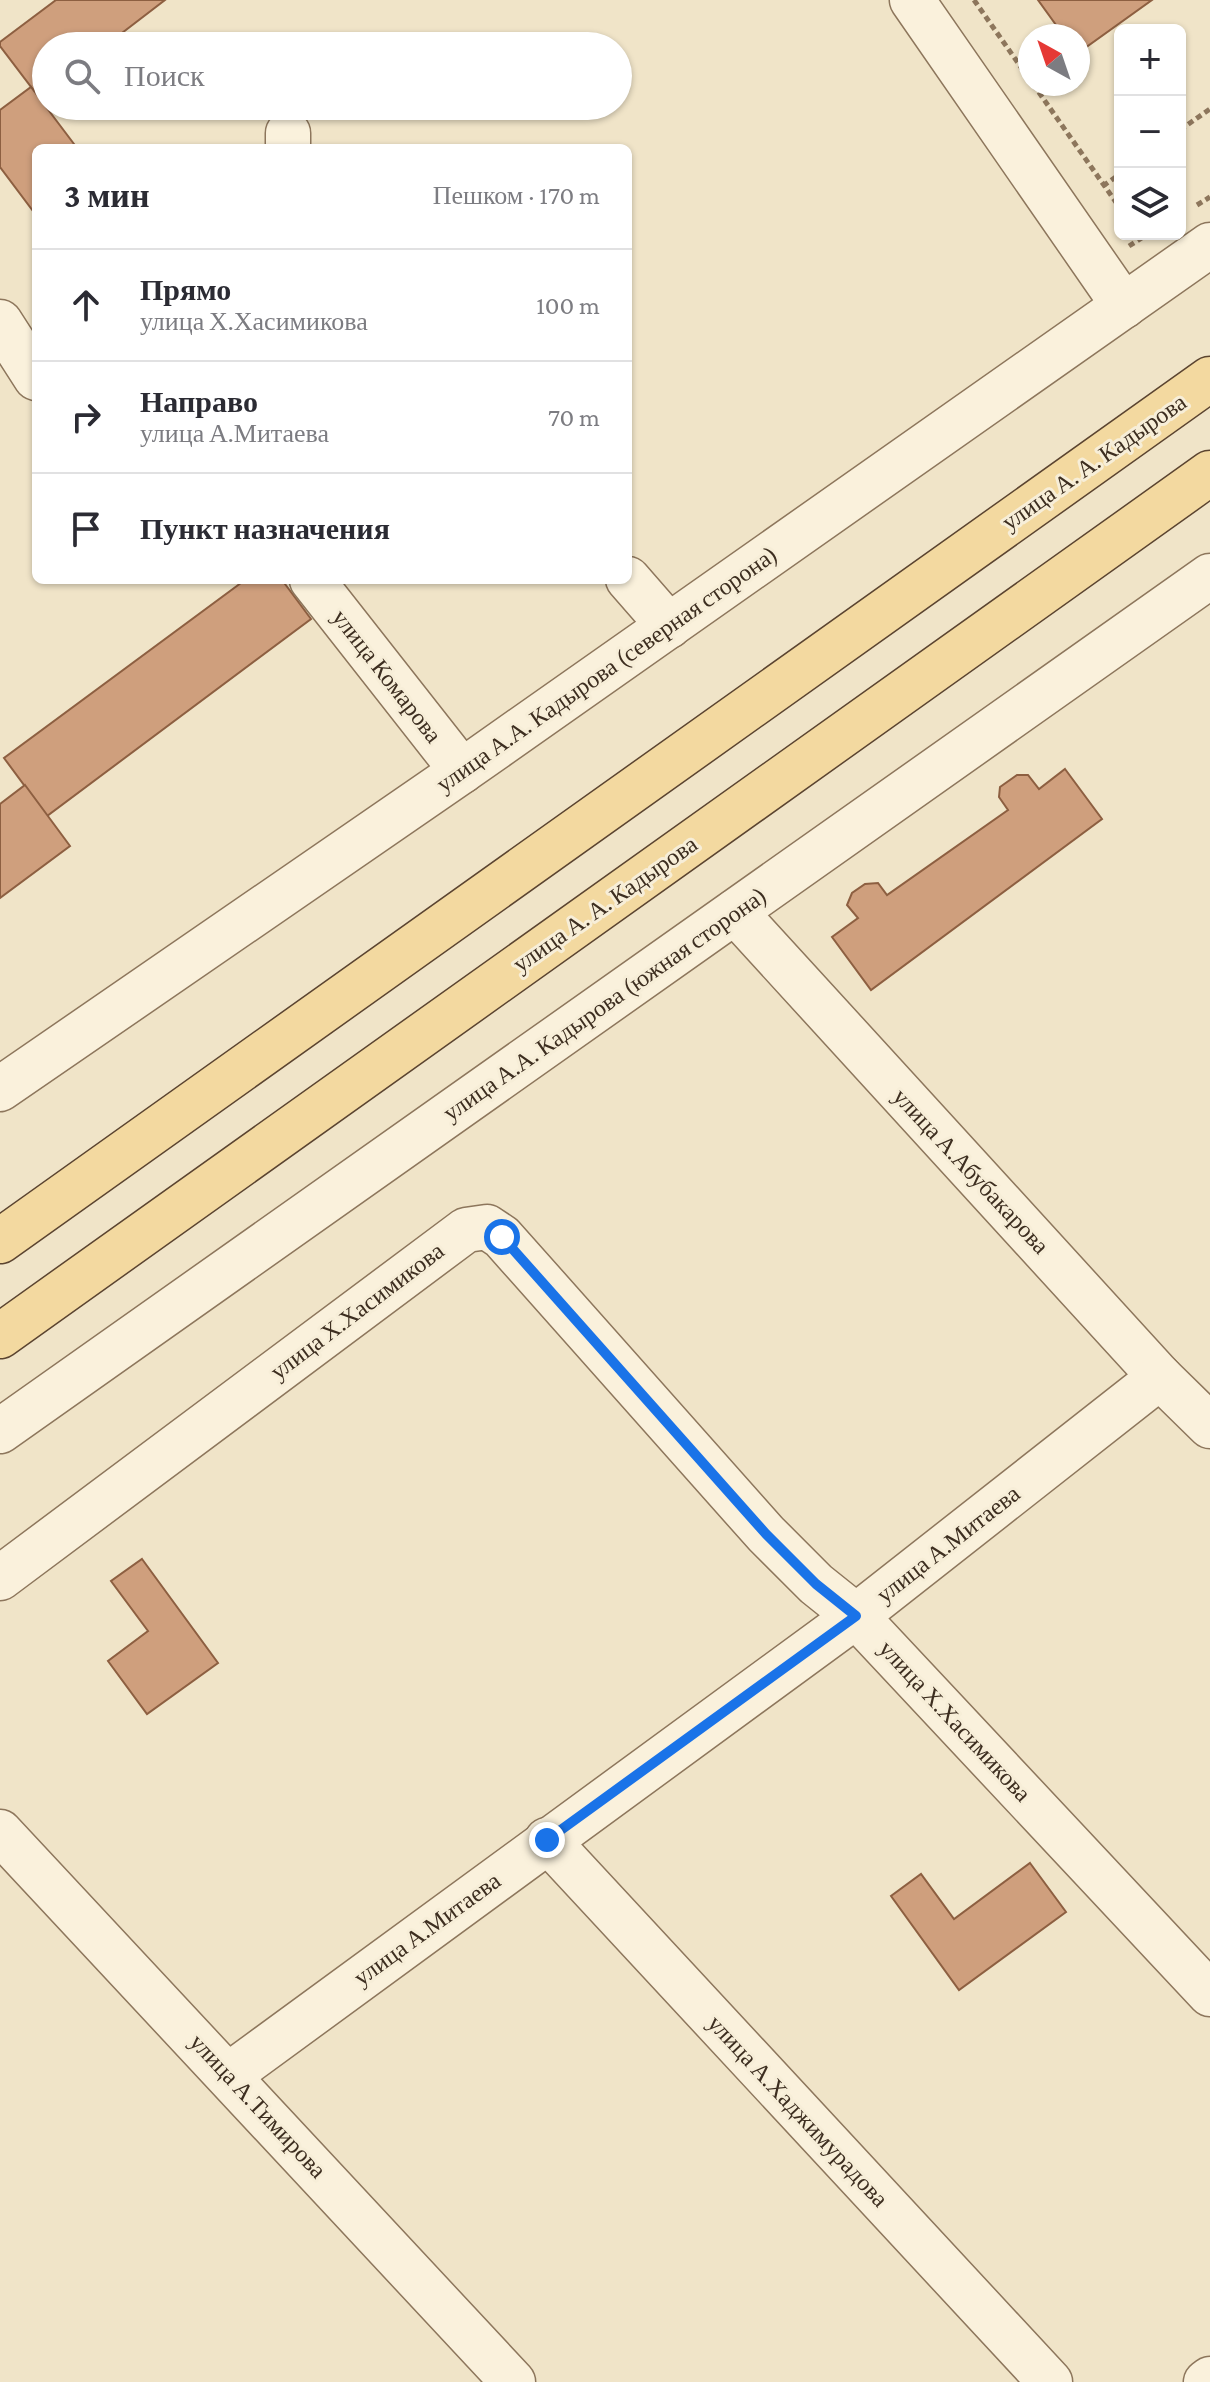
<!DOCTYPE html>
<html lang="ru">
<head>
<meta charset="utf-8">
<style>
  :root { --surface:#fff; --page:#f2f2f3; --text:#2b2b33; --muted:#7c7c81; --line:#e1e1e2 }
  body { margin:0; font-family:"Crimson Pro",serif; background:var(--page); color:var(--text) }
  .controls { position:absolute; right:24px; top:24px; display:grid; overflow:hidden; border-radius:12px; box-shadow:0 2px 6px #0004 }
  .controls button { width:72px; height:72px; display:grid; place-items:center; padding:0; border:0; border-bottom:2px solid var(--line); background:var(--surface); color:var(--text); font:40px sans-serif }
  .compass { position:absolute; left:1018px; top:24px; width:72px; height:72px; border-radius:50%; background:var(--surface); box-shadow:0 2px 6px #0004; rotate:320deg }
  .stop { position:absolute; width:24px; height:24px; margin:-18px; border:6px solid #1a73e8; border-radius:50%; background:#fff }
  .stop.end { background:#1a73e8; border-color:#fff; box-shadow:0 2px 8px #0008 }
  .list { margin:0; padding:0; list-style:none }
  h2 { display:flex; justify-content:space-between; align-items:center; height:104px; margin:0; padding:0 32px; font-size:34px }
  h2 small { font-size:26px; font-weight:400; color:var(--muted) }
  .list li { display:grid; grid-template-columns:52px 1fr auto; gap:24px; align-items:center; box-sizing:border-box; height:112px; padding:0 32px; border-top:2px solid var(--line) }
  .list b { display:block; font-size:30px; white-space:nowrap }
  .list p { margin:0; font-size:26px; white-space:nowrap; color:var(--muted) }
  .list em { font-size:26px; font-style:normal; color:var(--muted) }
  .icon { flex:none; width:44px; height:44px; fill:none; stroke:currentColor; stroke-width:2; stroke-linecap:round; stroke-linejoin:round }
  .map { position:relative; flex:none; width:1210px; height:2382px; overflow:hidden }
  .search { position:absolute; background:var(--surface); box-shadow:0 2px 6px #0004; left:32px; top:32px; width:600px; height:88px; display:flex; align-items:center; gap:20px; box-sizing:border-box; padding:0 28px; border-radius:44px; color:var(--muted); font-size:30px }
  .panel { position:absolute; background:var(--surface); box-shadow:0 2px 6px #0004; left:32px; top:144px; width:600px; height:440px; border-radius:12px }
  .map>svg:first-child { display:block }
</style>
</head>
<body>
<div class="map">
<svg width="1210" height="2382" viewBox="0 0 1210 2382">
  <rect width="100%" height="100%" fill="#f0e4c8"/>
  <!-- building -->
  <g fill="#cf9f7d" stroke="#8d5f41" stroke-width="2">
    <path d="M56,0H165L105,46H46V90L38,96L0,46V42Z"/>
    <path d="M1038,0H1152L1078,53V36H1064Z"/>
    <path d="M31,87L77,148H36V215L0,167V110Z"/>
    <path d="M245,580H282L311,619L47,816L4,758Z"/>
    <path d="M1065,769L1102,819L871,990L832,937L858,918L847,905L852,893L865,884L878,883L887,895L1008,810L999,797L1000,787L1017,775H1028L1039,789Z"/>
    <path d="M25,785L70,846L0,898V804Z"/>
    <path d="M142,1559L218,1663L147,1714L108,1661L148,1631L111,1581Z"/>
    <path d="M1030,1863L1066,1912L959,1990L891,1896L921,1874L954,1919Z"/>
  </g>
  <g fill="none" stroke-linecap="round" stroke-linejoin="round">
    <!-- minor casing -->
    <g stroke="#8d765c" stroke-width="47">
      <g id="minor">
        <path d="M912,0L1124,306"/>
        <path d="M288,148V133"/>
        <path d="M0,322L36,378"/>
        <path d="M628,579L669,626"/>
        <path d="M312,580L462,771"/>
        <path d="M735,912L1160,1377L1210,1426"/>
        <path d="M0,1089L462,771L1210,245"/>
        <path d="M0,1431L1210,576"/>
        <path d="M0,1578L466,1230L487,1227L502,1237L766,1534L816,1584L856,1616L1210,1994"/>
        <path d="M0,1832L513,2382"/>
        <path d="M547,1840L1050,2382"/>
        <path d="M229,2075L856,1616L1160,1377"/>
        <path d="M1206,2382L1210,2379"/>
      </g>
    </g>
    <!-- major casing -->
    <g stroke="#5b4430" stroke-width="47">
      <g id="major">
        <path d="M0,1241L1210,379"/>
        <path d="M0,1336L1210,473"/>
      </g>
    </g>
    <!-- path -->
    <g stroke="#8d765c" stroke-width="5" stroke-dasharray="6 4" stroke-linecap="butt">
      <path d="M974,0L1030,80"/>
      <path d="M1033,84L1120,208"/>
      <path d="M1180,130L1210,109"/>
      <path d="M1103,186L1120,174"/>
      <path d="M1197,205L1210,197"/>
      <path d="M1129,246L1148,234"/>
    </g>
    <!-- minor -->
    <use href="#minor" stroke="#faf1dc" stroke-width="44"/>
    <!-- major -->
    <use href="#major" stroke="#f3d9a0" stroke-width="44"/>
  </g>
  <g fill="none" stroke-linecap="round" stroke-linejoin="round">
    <!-- route -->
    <path stroke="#1a73e8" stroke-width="10" d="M502,1237L766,1534L816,1584L856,1616L547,1840"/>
  </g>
  <g text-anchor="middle" stroke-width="6" stroke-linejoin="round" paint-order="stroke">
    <!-- street labels -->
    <g font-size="24" fill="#3d2e20" stroke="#f7eed8">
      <text transform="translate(1094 462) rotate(-35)" y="8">улица А. А. Кадырова</text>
      <text transform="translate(607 669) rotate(-35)" y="8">улица А.А. Кадырова (северная сторона)</text>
      <text transform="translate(387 676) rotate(52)" y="8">улица Комарова</text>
      <text transform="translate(605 904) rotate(-35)" y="8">улица А. А. Кадырова</text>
      <text transform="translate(605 1004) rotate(-35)" y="8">улица А.А. Кадырова (южная сторона)</text>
      <text transform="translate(971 1171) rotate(47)" y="8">улица А.Абубакарова</text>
      <text transform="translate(357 1311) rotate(-37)" y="8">улица Х.Хасимикова</text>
      <text transform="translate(948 1544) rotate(-38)" y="8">улица А.Митаева</text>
      <text transform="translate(955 1721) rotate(47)" y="8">улица Х.Хасимикова</text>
      <text transform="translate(427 1929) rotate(-36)" y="8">улица А.Митаева</text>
      <text transform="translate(258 2106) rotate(47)" y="8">улица А.Тимирова</text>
      <text transform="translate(798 2111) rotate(47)" y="8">улица А.Хаджимурадова</text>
    </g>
  </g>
</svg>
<div class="controls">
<button>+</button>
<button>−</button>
<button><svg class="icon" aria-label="layers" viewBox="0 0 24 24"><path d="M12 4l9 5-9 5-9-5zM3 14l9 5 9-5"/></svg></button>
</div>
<svg class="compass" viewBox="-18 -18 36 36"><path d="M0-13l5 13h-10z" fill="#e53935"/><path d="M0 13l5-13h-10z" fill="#7c7c81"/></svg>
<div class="stop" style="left:502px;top:1237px"></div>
<div class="stop end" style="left:547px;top:1840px"></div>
<div class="search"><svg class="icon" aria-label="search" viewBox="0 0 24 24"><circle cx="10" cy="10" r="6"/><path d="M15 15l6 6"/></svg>Поиск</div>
<section class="panel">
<h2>3 мин<small>Пешком · 170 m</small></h2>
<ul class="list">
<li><svg class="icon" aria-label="ahead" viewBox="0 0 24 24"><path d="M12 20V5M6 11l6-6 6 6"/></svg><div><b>Прямо</b><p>улица Х.Хасимикова</p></div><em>100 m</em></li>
<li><svg class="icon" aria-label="right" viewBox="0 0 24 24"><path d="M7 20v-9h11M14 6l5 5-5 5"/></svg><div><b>Направо</b><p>улица А.Митаева</p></div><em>70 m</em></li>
<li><svg class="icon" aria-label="arrive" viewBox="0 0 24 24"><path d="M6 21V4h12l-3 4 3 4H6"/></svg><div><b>Пункт назначения</b></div></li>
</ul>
</section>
</div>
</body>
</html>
